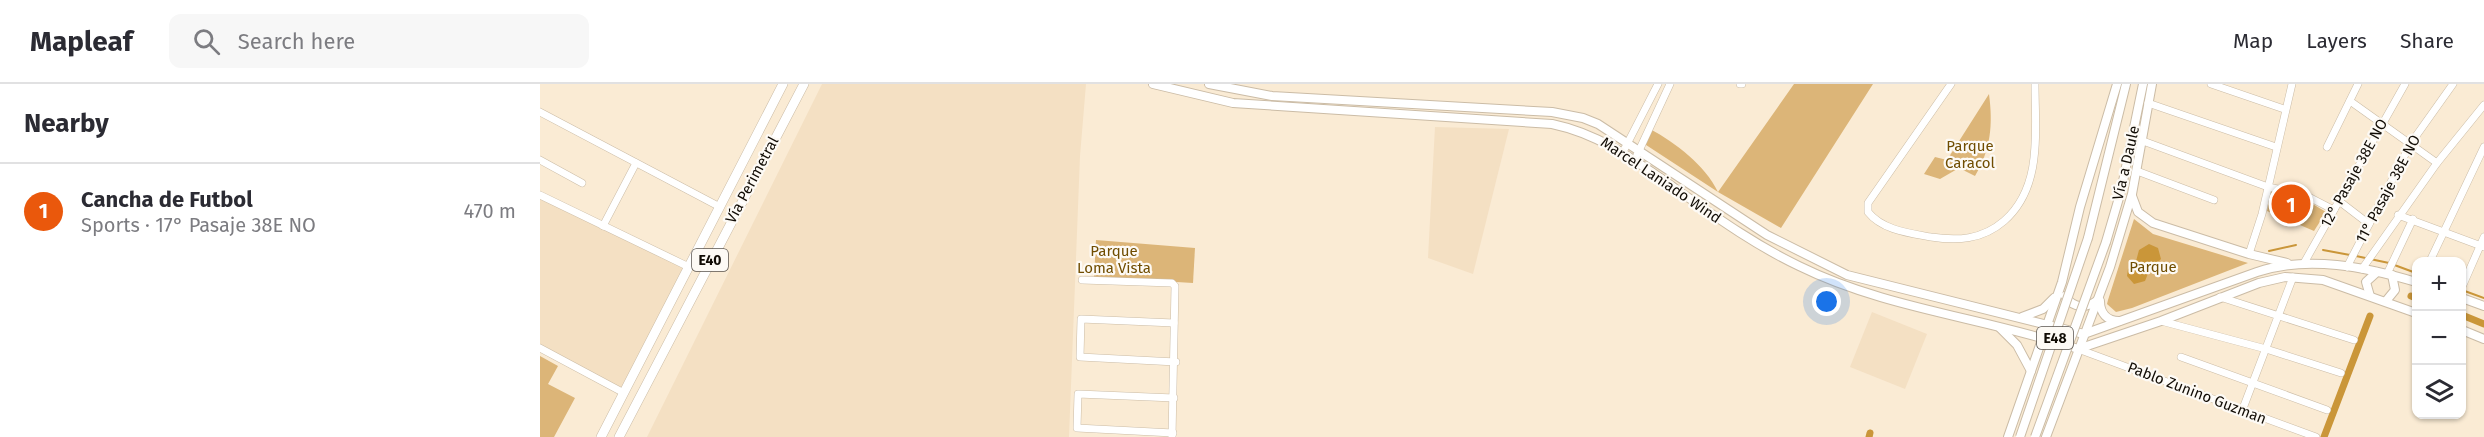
<!DOCTYPE html>
<html lang="en">
<head>
<meta charset="utf-8">
<style>
  :root { --surface:#fff; --page:#f7f7f7; --text:#2b2b33; --muted:#7c7c81; --line:#e1e1e2; --accent:#ea580c }
  body { margin:0; font-family:"Fira Sans",sans-serif; background:var(--page); color:var(--text) }
  .controls { position:absolute; right:18px; bottom:18px; display:grid; overflow:hidden; border-radius:12px; box-shadow:0 2px 4px #0004 }
  .controls button { width:54px; height:54px; display:grid; place-items:center; padding:0; border:0; border-bottom:2px solid var(--line); background:var(--surface); color:var(--text); font:30px sans-serif }
  .you { position:absolute; left:1287px; top:218px; width:21px; height:21px; margin:-15px; border:4px solid #fff; border-radius:50%; background:#1a73e8; box-shadow:0 0 0 9px #1a73e833 }
  .badge { display:grid; place-items:center; width:39px; height:39px; border-radius:50%; background:var(--accent); color:#fff; font-size:20px; font-weight:700 }
  .pin { position:absolute; translate:-50% -50%; border:3px solid #fff; box-shadow:0 2px 6px #0006 }
  .list { margin:0; padding:0; list-style:none }
  h2 { display:flex; justify-content:space-between; align-items:center; height:78px; margin:0; padding:0 24px; font-size:26px }
  h2 small { font-size:20px; font-weight:400; color:var(--muted) }
  .list li { display:grid; grid-template-columns:39px 1fr auto; gap:18px; align-items:center; box-sizing:border-box; height:96px; padding:0 24px; border-top:2px solid var(--line) }
  .list b { display:block; font-size:22px; white-space:nowrap }
  .list p { margin:0; font-size:20px; white-space:nowrap; color:var(--muted) }
  .list em { font-size:20px; font-style:normal; color:var(--muted) }
  .icon { flex:none; width:33px; height:33px; fill:none; stroke:currentColor; stroke-width:2; stroke-linecap:round; stroke-linejoin:round }
  .map { position:relative; flex:none; width:1944px; height:353px; overflow:hidden }
  header { display:flex; align-items:center; gap:36px; box-sizing:border-box; height:84px; padding:0 30px; background:var(--surface); border-bottom:2px solid var(--line) }
  header strong { font-size:28px }
  nav { display:flex; gap:33px; margin-inline-start:auto; font-size:21px }
  .search { width:420px; height:54px; background:var(--page); display:flex; align-items:center; gap:15px; box-sizing:border-box; padding:0 21px; border-radius:12px; color:var(--muted); font-size:22px }
  main { display:flex }
  aside { flex:1; background:var(--surface) }
  .map>svg:first-child { display:block }
</style>
</head>
<body>
<header>
<strong>Mapleaf</strong>
<div class="search"><svg class="icon" aria-label="search" viewBox="0 0 24 24"><circle cx="10" cy="10" r="6"/><path d="M15 15l6 6"/></svg>Search here</div>
<nav><a>Map</a><a>Layers</a><a>Share</a></nav>
</header>
<main>
<aside>
<h2>Nearby<small></small></h2>
<ul class="list">
<li><span class="badge">1</span><div><b>Cancha de Futbol</b><p>Sports · 17° Pasaje 38E NO</p></div><em>470 m</em></li>
</ul>
</aside>
<div class="map">
<svg width="1944" height="353" viewBox="0 0 1944 353">
  <rect width="100%" height="100%" fill="#faebd4"/>
  <!-- built -->
  <g fill="#f4e0c3">
    <path d="M282,0H546L540,72L529,353H107Z"/>
    <path d="M895,43L969,45L933,190L888,174Z"/>
    <path d="M0,112L148,185L83,309L0,265Z"/>
    <path d="M1332,228L1387,250L1365,305L1310,283Z"/>
  </g>
  <!-- green -->
  <g fill="#dcb578">
    <path d="M1254,0H1333L1241,144L1178,108L1103,59L1110,45C1136,59 1165,81 1178,108Z"/>
    <path d="M1449,10C1453,41 1451,65 1435,92L1419,84L1400,95L1384,90L1395,73L1407,76Z"/>
    <path d="M1731,106L1761,113L1786,128L1774,147L1727,127Z"/>
    <path d="M1594,135L1613,150L1708,179L1592,224L1576,228L1567,220L1568,216Z"/>
    <path d="M556,156L655,164L653,199L554,193Z"/>
    <path d="M0,272L18,282L8,300L35,314L14,353H0Z"/>
  </g>
  <!-- water -->
  <path fill="#ca9639" d="M1609,160L1618,164L1621,175L1609,187L1605,197L1594,200L1587,192L1588,185L1595,181L1599,166Z"/>
  <g fill="none" stroke-linecap="round" stroke-linejoin="round">
    <!-- stream -->
    <g stroke="#ca9639" stroke-width="2">
      <path d="M1783,166L1810,171"/>
      <path d="M1729,167L1756,161"/>
      <path d="M1816,172L1849,179L1876,189"/>
      <path d="M1922,206L1944,214"/>
    </g>
    <!-- canal -->
    <g stroke="#ca9639" stroke-width="7">
      <path d="M1871,212L1876,214"/>
      <path d="M1922,231L1944,240"/>
      <path d="M1329,353L1330,349"/>
      <path d="M1784,353L1830,232"/>
    </g>
    <!-- minor casing -->
    <g stroke="#cbbca6" stroke-width="8">
      <g id="minor">
        <path d="M1200,0H1202"/>
        <path d="M1411,0L1328,119V128C1342,146 1369,149 1391,153C1417,157 1442,156 1464,137C1503,103 1495,47 1495,0"/>
        <path d="M1671,0L1744,25"/>
        <path d="M1810,17L1897,79"/>
        <path d="M1608,19L1736,63"/>
        <path d="M0,28L180,123"/>
        <path d="M1603,57L1728,103L1763,110L1794,126"/>
        <path d="M1787,63L1818,0"/>
        <path d="M1083,68L1118,0"/>
        <path d="M1097,71L1130,0"/>
        <path d="M0,76L42,99"/>
        <path d="M1597,87L1674,116"/>
        <path d="M0,111L149,183"/>
        <path d="M1799,117L1829,140"/>
        <path d="M1858,131L1944,163"/>
        <path d="M63,142L96,79"/>
        <path d="M1709,170L1722,130L1752,0"/>
        <path d="M1890,177L1944,63"/>
        <path d="M1764,179L1865,0"/>
        <path d="M1807,183L1871,59L1913,0"/>
        <path d="M1822,185L1897,79L1944,21"/>
        <path d="M1847,190L1873,135"/>
        <path d="M542,196L632,199L635,202L632,353"/>
        <path d="M1922,203L1944,153"/>
        <path d="M1680,213L1814,256"/>
        <path d="M1621,237L1726,265L1801,289"/>
        <path d="M634,239L541,235L540,273L636,278"/>
        <path d="M0,264L84,309"/>
        <path d="M1538,265L1776,353"/>
        <path d="M1641,273L1787,326"/>
        <path d="M1702,327L1753,193"/>
        <path d="M633,349L537,344L538,310L634,314"/>
      </g>
    </g>
    <!-- major casing -->
    <g stroke="#cbbca6" stroke-width="10">
      <g id="major">
        <path d="M613,0L693,19L1012,40C1060,50 1096,77 1136,105C1176,133 1215,161 1259,182C1346,225 1447,234 1538,265"/>
        <path d="M669,0L732,12L1012,28L1043,34L1058,40L1227,151L1307,191L1544,250"/>
        <path d="M1592,112L1598,128L1613,139L1709,170L1747,179"/>
        <path d="M1548,154L1586,0"/>
        <path d="M1566,158L1581,107L1603,0"/>
        <path d="M1525,212C1534,225 1547,225 1559,215"/>
        <path d="M1830,212L1826,198L1837,188"/>
        <path d="M1922,214L1944,222"/>
        <path d="M1560,217C1560,229 1567,237 1579,237"/>
        <path d="M1846,217L1855,206L1852,191"/>
        <path d="M1482,233L1503,225L1514,214"/>
        <path d="M1460,244L1477,261L1491,287"/>
        <path d="M1922,246L1944,255"/>
        <path d="M1544,250L1717,188C1768,171 1826,183 1876,198"/>
        <path d="M1538,265L1621,237L1719,199L1745,193L1783,196L1876,229"/>
        <path d="M1468,353L1522,198L1540,123L1577,0"/>
        <path d="M1506,353L1570,183L1592,110L1612,0"/>
      </g>
    </g>
    <!-- highway casing -->
    <g stroke="#cbbca6" stroke-width="10">
      <g id="highway">
        <path d="M61,353L243,0"/>
        <path d="M79,353L264,0"/>
      </g>
    </g>
    <!-- minor -->
    <use href="#minor" stroke="#fff" stroke-width="7"/>
    <!-- major -->
    <use href="#major" stroke="#fff" stroke-width="8"/>
    <!-- highway -->
    <use href="#highway" stroke="#fff" stroke-width="9"/>
    <!-- major-bridge casing -->
    <g stroke="#cbbca6" stroke-width="10" stroke-linecap="butt">
      <g id="major-bridge">
        <path d="M1480,353L1548,154"/>
        <path d="M1495,353L1566,158"/>
      </g>
    </g>
    <!-- major-bridge -->
    <use href="#major-bridge" stroke="#fff" stroke-width="8"/>
  </g>
  <g text-anchor="middle" stroke-width="4.5" stroke-linejoin="round" paint-order="stroke">
    <!-- shield labels -->
    <g fill="#fdfaf5" stroke="#58534d" stroke-width="1.5">
      <rect x="152" y="165" width="36" height="22" rx="4.5"/>
      <rect x="1497" y="243" width="36" height="22" rx="4.5"/>
    </g>
    <g font-size="14" font-weight="bold" fill="#110c05">
      <text x="170" y="181">E40</text>
      <text x="1515" y="259">E48</text>
    </g>
    <!-- park labels -->
    <g font-size="15" fill="#704d01" stroke="#fdfaf5">
      <text x="1430" y="67">Parque<tspan x="1430" dy="17">Caracol</tspan></text>
      <text x="574" y="172">Parque<tspan x="574" dy="17">Loma Vista</tspan></text>
      <text x="1613" y="188">Parque</text>
    </g>
    <!-- street labels -->
    <g font-size="15" fill="#110c05" stroke="#fdfaf5">
      <text transform="translate(1586 79) rotate(-77)" y="5">Vía a Daule</text>
      <text transform="translate(1814 89) rotate(-61)" y="5">12° Pasaje 38E NO</text>
      <text transform="translate(212 96) rotate(-62)" y="5">Vía Perimetral</text>
      <text transform="translate(1121 96) rotate(34)" y="5">Marcel Laniado Wind</text>
      <text transform="translate(1848 105) rotate(-62)" y="5">11° Pasaje 38E NO</text>
      <text transform="translate(1657 309) rotate(21)" y="5">Pablo Zunino Guzman</text>
    </g>
  </g>
</svg>
<div class="controls">
<button>+</button>
<button>−</button>
<button><svg class="icon" aria-label="layers" viewBox="0 0 24 24"><path d="M12 4l9 5-9 5-9-5zM3 14l9 5 9-5"/></svg></button>
</div>
<div class="you"></div>
<div class="pin badge" style="left:1751px;top:120px">1</div>
</div>
</main>
</body>
</html>
